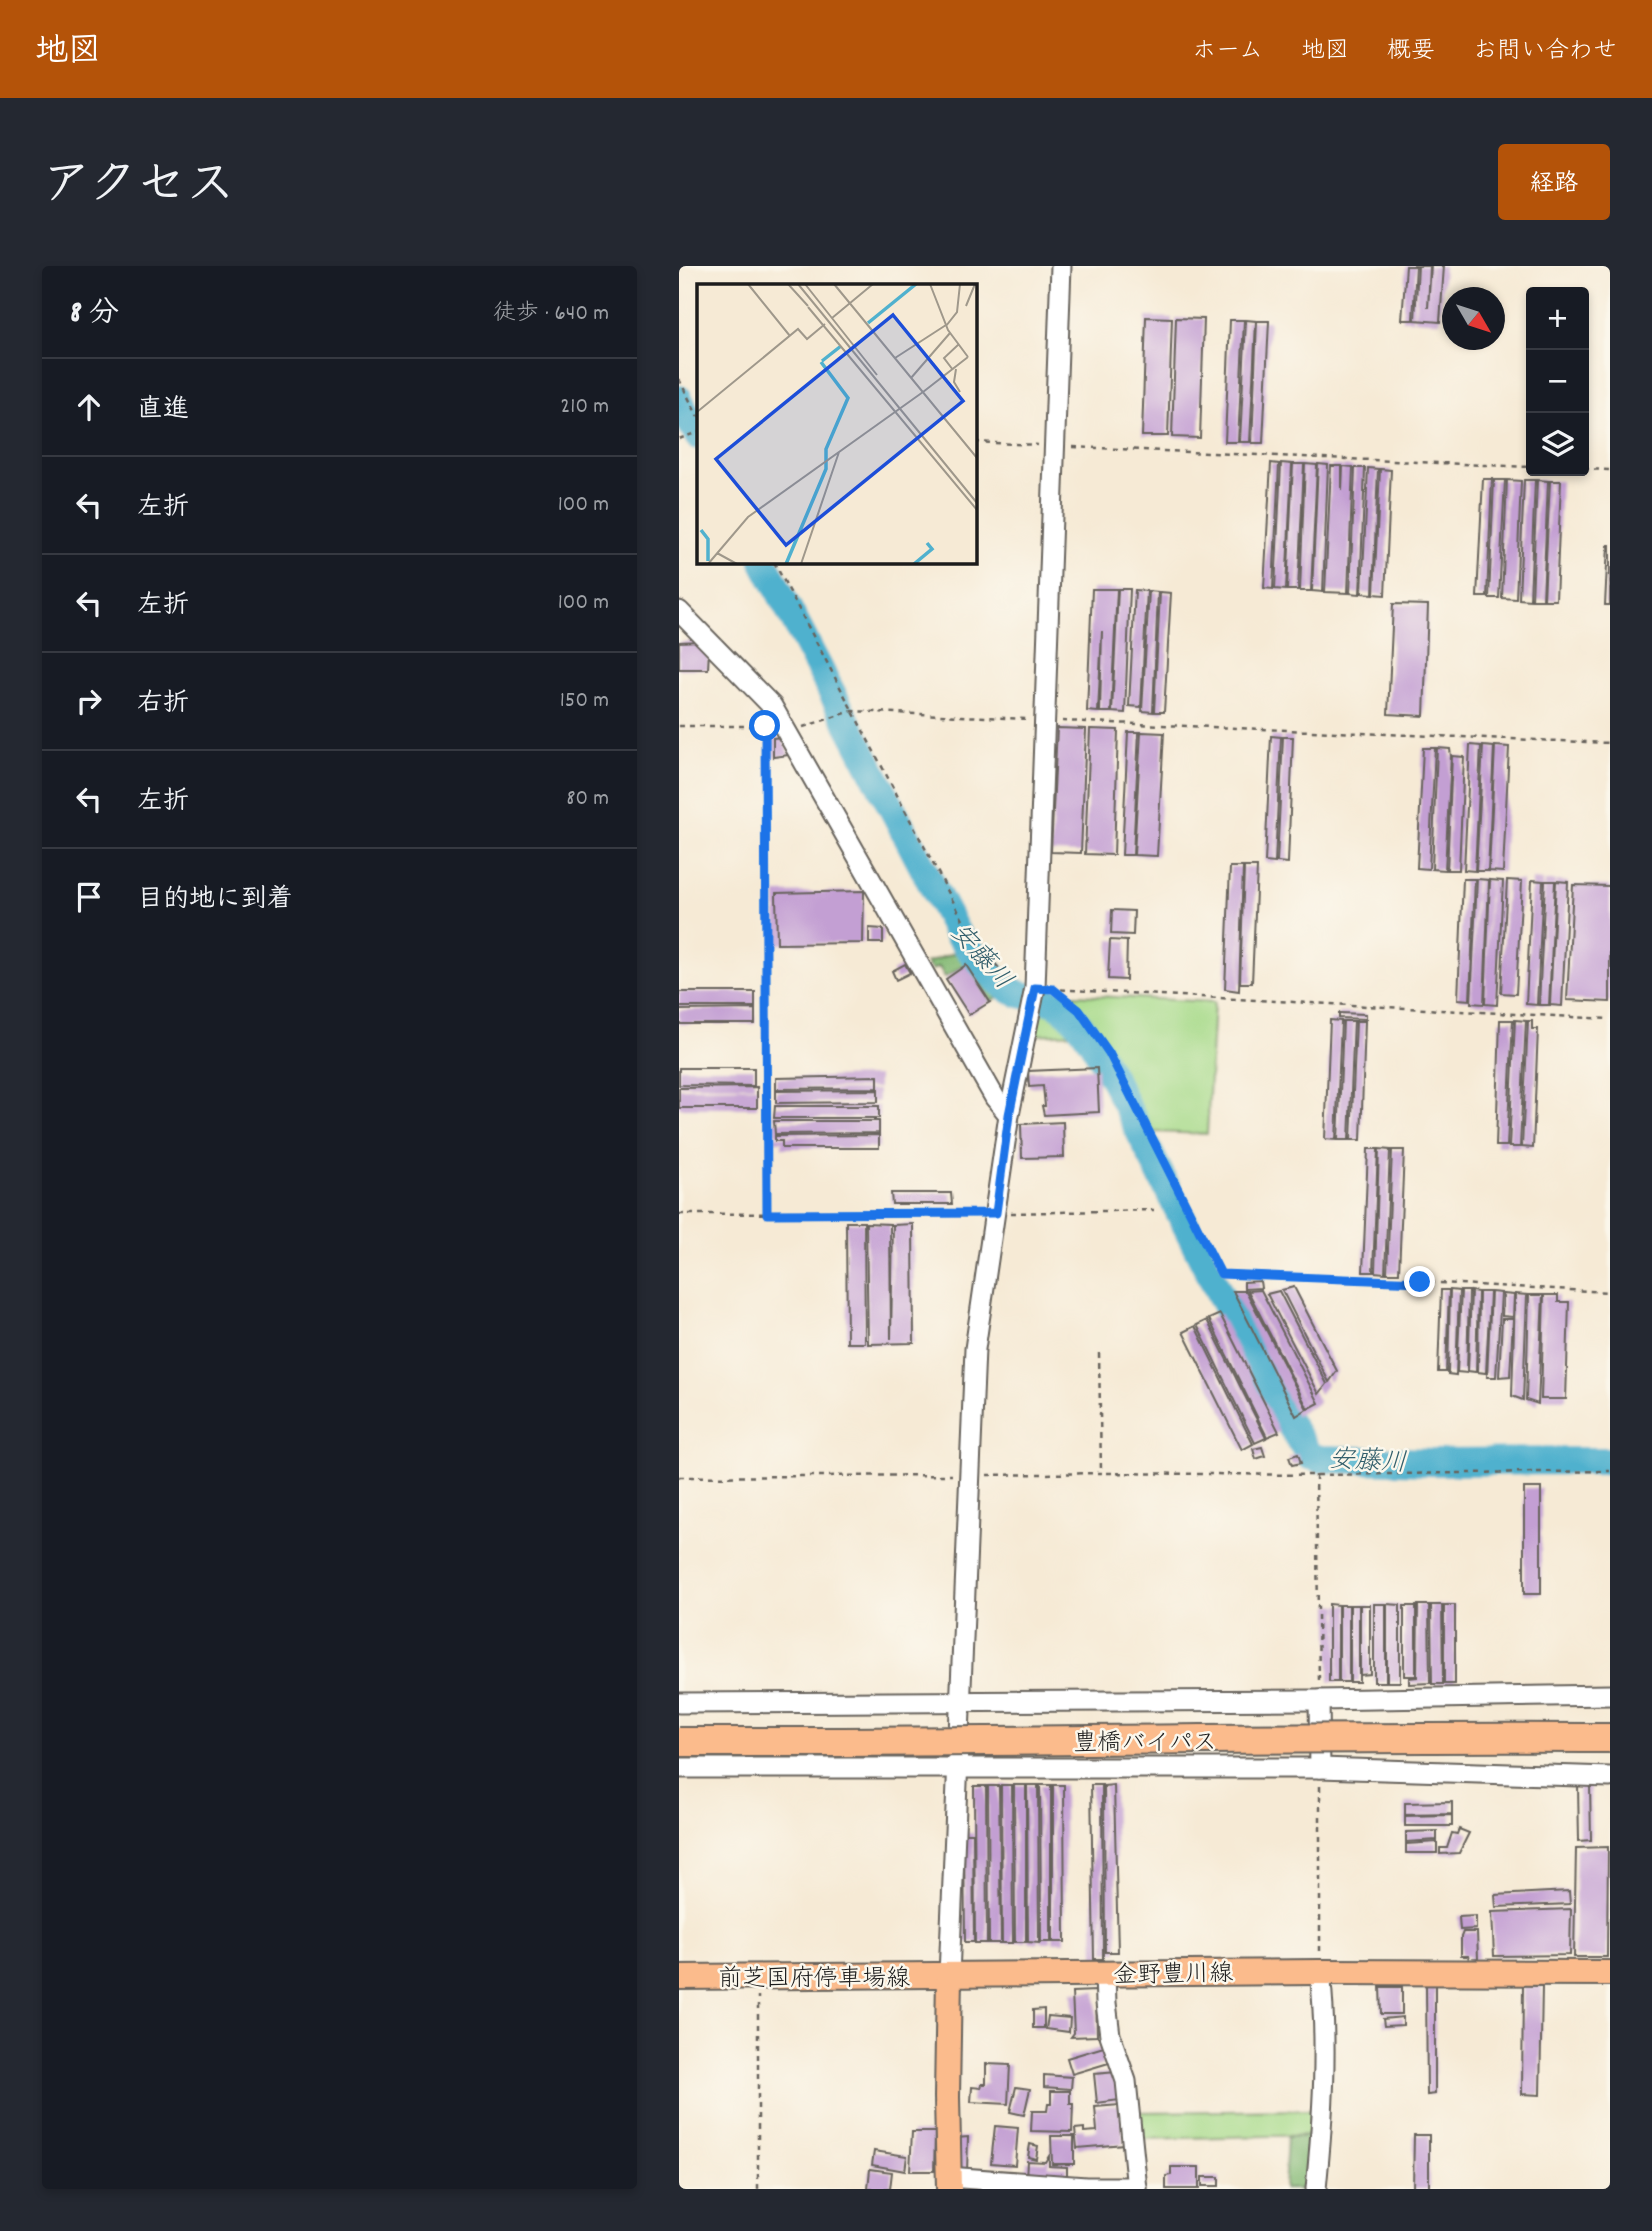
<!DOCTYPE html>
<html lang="ja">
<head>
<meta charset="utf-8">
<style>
  :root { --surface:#171b24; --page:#242831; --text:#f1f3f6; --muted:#9ea1a6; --line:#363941; --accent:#b45309 }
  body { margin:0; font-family:Dekko,"Klee One",sans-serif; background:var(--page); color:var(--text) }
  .controls { position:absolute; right:21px; top:21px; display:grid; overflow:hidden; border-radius:7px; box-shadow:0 4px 10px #0003 }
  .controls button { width:63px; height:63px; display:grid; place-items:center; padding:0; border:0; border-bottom:2px solid var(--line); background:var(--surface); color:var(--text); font:35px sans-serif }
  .compass { position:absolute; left:763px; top:21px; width:63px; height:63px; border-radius:50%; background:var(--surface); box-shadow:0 4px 10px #0003; rotate:129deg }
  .stop { position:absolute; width:21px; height:21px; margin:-16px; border:5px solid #1a73e8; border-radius:50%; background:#fff }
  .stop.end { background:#1a73e8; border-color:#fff; box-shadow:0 2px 7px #0008 }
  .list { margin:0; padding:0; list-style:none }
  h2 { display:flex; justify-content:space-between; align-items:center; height:91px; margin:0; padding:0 28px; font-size:30px }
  h2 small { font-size:23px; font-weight:400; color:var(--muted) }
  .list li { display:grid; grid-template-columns:46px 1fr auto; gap:21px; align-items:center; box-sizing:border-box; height:98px; padding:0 28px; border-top:2px solid var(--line) }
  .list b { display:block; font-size:26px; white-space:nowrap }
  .list em { font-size:23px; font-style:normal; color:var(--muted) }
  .icon { flex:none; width:38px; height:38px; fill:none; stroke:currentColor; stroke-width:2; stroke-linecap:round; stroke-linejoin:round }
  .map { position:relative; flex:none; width:931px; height:1923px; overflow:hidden; border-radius:7px }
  header { display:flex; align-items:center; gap:42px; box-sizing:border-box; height:98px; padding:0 35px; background:var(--accent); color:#fff }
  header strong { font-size:33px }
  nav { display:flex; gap:38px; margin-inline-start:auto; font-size:24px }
  .intro { display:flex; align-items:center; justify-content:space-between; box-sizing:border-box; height:168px; padding:0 42px }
  h1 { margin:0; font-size:49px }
  .button { padding:18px 32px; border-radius:7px; background:var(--accent); color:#fff; font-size:24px; font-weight:700 }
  main { display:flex; gap:42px; padding:0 42px }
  aside { flex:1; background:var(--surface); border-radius:7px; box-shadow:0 4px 10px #0003 }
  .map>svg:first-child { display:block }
</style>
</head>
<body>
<header>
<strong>地図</strong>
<nav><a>ホーム</a><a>地図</a><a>概要</a><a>お問い合わせ</a></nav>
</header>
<div class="intro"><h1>アクセス</h1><a class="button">経路</a></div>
<main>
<aside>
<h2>8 分<small>徒歩 · 640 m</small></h2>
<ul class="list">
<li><svg class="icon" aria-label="ahead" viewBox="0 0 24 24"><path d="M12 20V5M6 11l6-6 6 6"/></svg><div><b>直進</b></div><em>210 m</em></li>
<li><svg class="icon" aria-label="left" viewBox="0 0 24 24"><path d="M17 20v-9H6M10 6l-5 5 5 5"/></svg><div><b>左折</b></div><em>100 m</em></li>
<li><svg class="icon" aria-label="left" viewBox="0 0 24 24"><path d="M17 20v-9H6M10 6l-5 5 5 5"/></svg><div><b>左折</b></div><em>100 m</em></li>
<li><svg class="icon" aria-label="right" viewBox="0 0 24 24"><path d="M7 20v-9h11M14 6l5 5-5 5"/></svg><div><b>右折</b></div><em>150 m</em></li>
<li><svg class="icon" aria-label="left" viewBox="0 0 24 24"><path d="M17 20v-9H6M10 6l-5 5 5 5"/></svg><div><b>左折</b></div><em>80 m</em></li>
<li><svg class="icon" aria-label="arrive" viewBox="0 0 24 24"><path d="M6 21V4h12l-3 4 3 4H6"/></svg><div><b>目的地に到着</b></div></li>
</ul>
</aside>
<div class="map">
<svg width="931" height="1923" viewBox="0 0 931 1923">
  <rect width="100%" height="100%" fill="#fbf7ec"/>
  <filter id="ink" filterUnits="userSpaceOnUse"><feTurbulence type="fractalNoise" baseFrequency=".0143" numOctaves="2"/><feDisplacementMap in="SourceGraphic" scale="14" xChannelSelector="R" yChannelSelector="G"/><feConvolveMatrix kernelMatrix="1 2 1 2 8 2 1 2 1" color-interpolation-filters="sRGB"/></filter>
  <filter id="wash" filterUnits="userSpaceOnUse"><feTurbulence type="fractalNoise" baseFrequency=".00686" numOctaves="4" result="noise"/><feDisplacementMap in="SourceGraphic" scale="28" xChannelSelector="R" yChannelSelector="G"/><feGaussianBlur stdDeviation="1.57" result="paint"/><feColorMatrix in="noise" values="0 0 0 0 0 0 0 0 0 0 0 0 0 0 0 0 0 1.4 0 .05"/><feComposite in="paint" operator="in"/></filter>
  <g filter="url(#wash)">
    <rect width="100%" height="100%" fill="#f6ead5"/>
    <!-- green -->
    <g fill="#a7da8a" stroke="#627b53" stroke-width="2">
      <path d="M396,729L535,736L528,868L475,866C450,819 428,773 392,734Z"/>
      <path d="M360,736L375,741L400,767L354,769Z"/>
      <path d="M636,1844L637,1869L459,1873L457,1846Z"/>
    </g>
    <!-- forest -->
    <g fill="#85ba76" stroke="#506b49" stroke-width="2">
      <path d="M281,685L328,726L312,735L288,698L266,711L260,701L253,704L247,697Z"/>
      <path d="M608,1871H633L628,1923H605Z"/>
    </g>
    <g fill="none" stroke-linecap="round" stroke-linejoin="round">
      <!-- river -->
      <g stroke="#50b1ce" stroke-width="28">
        <path d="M0,133L19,170"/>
        <path d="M85,296L279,669C291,685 315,714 331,724C346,733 368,730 382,741C407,759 421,790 435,815L588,1123L631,1190L642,1193L754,1196L931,1195"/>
      </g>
    </g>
    <g id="blocks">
      <!-- building -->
      <g fill="#c39fd3">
        <path d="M727,0H737L734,54H723Z"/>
        <path d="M739,0H751L749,42L752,0H765L761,56L736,54Z"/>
        <path d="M467,51L493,52L489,170H463Z"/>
        <path d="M497,52L525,53L521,172L493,171Z"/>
        <path d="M551,54H565L559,176H546Z"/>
        <path d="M567,54L577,55L571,176H561Z"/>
        <path d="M578,55H590L584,177H573Z"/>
        <path d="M592,197L600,198L594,323L585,322Z"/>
        <path d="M602,197L613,198L607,324L596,323Z"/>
        <path d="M614,198H625L619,324H608Z"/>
        <path d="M626,198L638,199L632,325H621Z"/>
        <path d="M639,198L649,199L644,326L633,325Z"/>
        <path d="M652,200H663V224L664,200L674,201L669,327L646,326Z"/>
        <path d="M676,202H686L681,328L671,327Z"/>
        <path d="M689,202L699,203L694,328L683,327Z"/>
        <path d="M701,203L712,204L706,329L695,328Z"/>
        <path d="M804,213H813L808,331H798Z"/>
        <path d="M815,214H826L820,332H810Z"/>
        <path d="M828,214L842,215L837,333L823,332Z"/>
        <path d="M845,214H856L851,334L840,333Z"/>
        <path d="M858,214L869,215L864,334H853Z"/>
        <path d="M871,215H882L877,334H865Z"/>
        <path d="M929,279H931V339H926Z"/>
        <path d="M413,323H438L432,446H421L423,365L419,446L408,445Z"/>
        <path d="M439,323H451L446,447L433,446Z"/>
        <path d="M456,324L468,325L462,441L450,440Z"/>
        <path d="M470,325L479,326L474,446L463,445Z"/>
        <path d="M481,326L492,327L485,446H475Z"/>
        <path d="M714,338L749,339L745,450L709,448Z"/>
        <path d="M22,375L30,384L29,403H0V376Z"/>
        <path d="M378,462L407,463L402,587L372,586Z"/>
        <path d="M411,463L439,464L435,589L406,588Z"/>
        <path d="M449,466H460L454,589H443Z"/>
        <path d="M462,466L485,467L478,590L455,589Z"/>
        <path d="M592,470L602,471L596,597L586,596Z"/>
        <path d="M103,471L110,489L94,491V472Z"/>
        <path d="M604,471H614L609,597L598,596Z"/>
        <path d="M791,479L802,480L796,605L785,604Z"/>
        <path d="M804,480L815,481L809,605H797Z"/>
        <path d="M816,480L830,481L824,606L810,605Z"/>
        <path d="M744,482H756L750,603L738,602Z"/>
        <path d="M758,482L771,483L772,490L766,604L753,603Z"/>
        <path d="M773,490L785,491L780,604H768Z"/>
        <path d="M551,601H564L560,725L546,723Z"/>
        <path d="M565,601H578L573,717H561Z"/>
        <path d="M784,613H796L791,734L779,733Z"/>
        <path d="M798,613L810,614L805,738L792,737Z"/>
        <path d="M811,614L824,615L818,739L806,738Z"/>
        <path d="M828,614L843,615L837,728L822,727Z"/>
        <path d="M853,614L864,615L858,739L847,738Z"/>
        <path d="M866,615H876L870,739H860Z"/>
        <path d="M877,615L889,616L883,740L871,739Z"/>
        <path d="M894,619L931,620V736L888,734Z"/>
        <path d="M185,625L184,677L98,678L97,627Z"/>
        <path d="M433,644L455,645L454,669L432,668Z"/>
        <path d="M190,662L204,663V677H190Z"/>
        <path d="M431,674L448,675L447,714L429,713Z"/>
        <path d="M226,698L231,707L217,714L213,705Z"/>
        <path d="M287,699L311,736L290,749L267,713Z"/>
        <rect x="0" y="726" width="76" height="15"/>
        <path d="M76,743V758H0V744Z"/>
        <path d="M660,747L687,748V753L660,752Z"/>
        <path d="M651,754L662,755L657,874L646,873Z"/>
        <path d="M821,754H834L828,880H817Z"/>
        <path d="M836,754L847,755L841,881H830Z"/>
        <path d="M664,755H675L670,874H659Z"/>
        <path d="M677,755H686L682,874H672Z"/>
        <path d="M849,755H853V763H859L854,882L843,881Z"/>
        <path d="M0,802H75V820L0,819Z"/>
        <path d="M418,802L420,846L365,849L363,840H366L364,820L350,821L349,805Z"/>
        <path d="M199,810V822L97,823V812Z"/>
        <path d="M78,821V842H0V822Z"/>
        <path d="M199,824V836L97,837V825Z"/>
        <path d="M96,840H200V852H95Z"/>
        <path d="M95,855H200V867L96,868Z"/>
        <path d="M384,856L385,891L343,892L342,858Z"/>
        <path d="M200,869V882H103V875H96V870Z"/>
        <path d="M689,883H699L694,1006H684Z"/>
        <path d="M700,883L711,884L706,1007L696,1006Z"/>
        <path d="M713,884H725L720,1007H708Z"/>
        <path d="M212,927H272L273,938H213Z"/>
        <path d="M167,956H185L186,1077H168Z"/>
        <path d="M187,957L211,958L212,1073L214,959L234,958L235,1077L189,1078Z"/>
        <path d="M581,1015L582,1022L565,1023V1016Z"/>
        <path d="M615,1021L658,1105L650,1116L603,1024Z"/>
        <path d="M582,1024L640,1137L629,1143L569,1025Z"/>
        <path d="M762,1024H770L767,1106H759Z"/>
        <path d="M771,1024L780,1025L777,1109L769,1108Z"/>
        <path d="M554,1025H567L628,1143L617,1150Z"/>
        <path d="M600,1025L648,1118L640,1128L588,1028Z"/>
        <path d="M782,1025H790L788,1107L778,1106Z"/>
        <path d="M792,1025L799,1026L797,1106L789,1105Z"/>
        <path d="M800,1026H811L807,1107L799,1106Z"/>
        <path d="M812,1026L822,1027L817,1111H808Z"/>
        <path d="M824,1028L835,1029L834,1051L823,1050Z"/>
        <path d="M836,1028L848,1029L844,1134L833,1130Z"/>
        <path d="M850,1029H864L859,1138L847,1134Z"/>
        <path d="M865,1029H879V1036H890L887,1133H862Z"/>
        <path d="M541,1048L600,1166L588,1171L530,1053Z"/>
        <path d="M823,1053H834L831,1110L820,1111Z"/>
        <path d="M528,1054L587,1172L576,1177L518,1059Z"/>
        <path d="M516,1060L574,1178L563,1184L504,1066Z"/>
        <path d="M583,1181L586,1190L577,1193L574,1183Z"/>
        <path d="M619,1188L622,1197L613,1199L610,1191Z"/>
        <rect x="845" y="1222" width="17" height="106"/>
        <path d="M650,1338L659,1339V1416H650Z"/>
        <rect x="695" y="1338" width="12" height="78"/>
        <path d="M708,1338L721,1339V1416H708Z"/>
        <rect x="660" y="1339" width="10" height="77"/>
        <rect x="671" y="1339" width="9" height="77"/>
        <path d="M681,1339H691V1408L681,1409Z"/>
        <path d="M739,1339H750L751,1417L730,1418V1412L738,1411Z"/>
        <path d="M752,1339H763L764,1418H753Z"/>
        <rect x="765" y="1339" width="11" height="79"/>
        <rect x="725" y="1340" width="12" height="70"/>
        <path d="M911,1518L912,1574L900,1575L899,1519Z"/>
        <path d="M322,1519H333L334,1677H323Z"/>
        <path d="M335,1519H347V1676H336Z"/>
        <path d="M348,1519H359L360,1677L349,1676Z"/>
        <path d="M361,1519H372V1676H362Z"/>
        <path d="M374,1519H385L386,1676H374Z"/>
        <path d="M412,1519H423L424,1693H415Z"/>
        <path d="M435,1519L439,1686H426L425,1520Z"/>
        <path d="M295,1520H307L308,1677H296Z"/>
        <path d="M309,1520H320L322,1677H310Z"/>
        <path d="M773,1536V1548L726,1549V1537Z"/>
        <path d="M773,1549V1560H726V1550Z"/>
        <path d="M780,1563L790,1567L780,1587L761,1588V1582H768L773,1567L778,1568Z"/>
        <path d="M758,1565V1574L727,1576V1566Z"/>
        <path d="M285,1567H294L295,1676H286Z"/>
        <path d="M758,1576V1587H727V1578Z"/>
        <path d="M929,1581L928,1691H895L897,1582Z"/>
        <path d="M890,1625L891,1638L817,1641L816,1629Z"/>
        <path d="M892,1643L891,1689L815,1690L813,1646Z"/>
        <path d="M797,1650V1663L781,1664L780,1651Z"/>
        <path d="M784,1666H798L799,1693L790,1694L789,1690H782V1671Z"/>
        <path d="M747,1718H756V1828L748,1829Z"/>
        <path d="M844,1719L863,1720L861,1829L843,1828Z"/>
        <path d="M701,1721H723V1748H702Z"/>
        <path d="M417,1725L418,1770L392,1771L395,1767L393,1726Z"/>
        <path d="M365,1743V1762H354V1744Z"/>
        <path d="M369,1750L391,1752L390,1766L367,1763Z"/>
        <path d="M724,1751V1759L705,1760L704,1753Z"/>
        <path d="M428,1780L433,1796L393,1808L388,1792Z"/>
        <path d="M307,1798L331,1799L329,1838L292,1836L293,1821L302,1822L303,1818H307Z"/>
        <path d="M438,1806L441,1834L418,1837L415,1808Z"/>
        <path d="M365,1809L393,1811L392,1823L365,1821Z"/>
        <path d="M337,1821L351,1823L345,1849L331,1846Z"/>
        <path d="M372,1825H391V1838H394L393,1866L352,1865L353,1845H368L369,1838H372Z"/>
        <path d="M441,1839L445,1878L398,1882L396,1863L405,1862V1866L418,1865L416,1841Z"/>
        <path d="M316,1860L339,1862L336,1899L312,1897Z"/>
        <path d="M233,1866H256L255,1905H231Z"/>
        <path d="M735,1869H750V1923H734Z"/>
        <path d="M372,1870H395V1898H373Z"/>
        <path d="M289,1871L288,1906L280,1907L278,1872Z"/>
        <path d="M351,1878L359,1880L357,1893L349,1891Z"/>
        <path d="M195,1885L228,1890L226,1905L193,1899Z"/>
        <path d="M370,1890V1900L388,1901V1914L347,1912L348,1895L366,1896Z"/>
        <path d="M492,1901H520V1923H487V1910L492,1909Z"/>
        <path d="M191,1903L213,1906L211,1923H189Z"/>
        <rect x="523" y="1911" width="17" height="9"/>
      </g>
    </g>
  </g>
  <g filter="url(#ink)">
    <use href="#blocks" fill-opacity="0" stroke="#68645d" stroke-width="2"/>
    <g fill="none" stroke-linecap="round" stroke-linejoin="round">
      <!-- minor casing -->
      <g stroke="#68645d" stroke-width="23">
        <g id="minor">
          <path d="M0,345L93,440L316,832L330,849"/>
          <path d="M640,1434L641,1502"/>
          <path d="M0,1437L640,1434L931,1429"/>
          <path d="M0,1502H641L931,1511"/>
          <path d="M426,1708L427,1737L431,1769L447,1815L458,1923"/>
          <path d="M270,1710L296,1083L330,849L356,722L382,0"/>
          <path d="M269,1911L407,1921H458"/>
          <path d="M637,1923C644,1851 649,1778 641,1706"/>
        </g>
      </g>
      <!-- major casing -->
      <g stroke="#68645d" stroke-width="28">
        <g id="major">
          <path d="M0,1711L641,1706L931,1707"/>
          <path d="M270,1923L268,1831L270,1710"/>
        </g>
      </g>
      <!-- path -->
      <g stroke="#68645d" stroke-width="2.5" stroke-dasharray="5 5" stroke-linecap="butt">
        <path d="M0,113L19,151"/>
        <path d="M0,173L19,166"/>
        <path d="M296,176L359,179"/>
        <path d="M394,181L852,201"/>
        <path d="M905,203L931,204"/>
        <path d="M95,296L295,675L329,712L338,717"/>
        <path d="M383,455L931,477"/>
        <path d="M0,460H84"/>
        <path d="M124,461L173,445L349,453"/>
        <path d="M86,464L88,948"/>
        <path d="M372,723L931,753"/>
        <path d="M376,725L400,744L431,787L542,1008L741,1016L931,1026"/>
        <path d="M332,947L475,944"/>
        <path d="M0,948L298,947"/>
        <path d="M420,1087L422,1206"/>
        <path d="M308,1209L422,1207L637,1209L931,1205"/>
        <path d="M637,1209L640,1415"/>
        <path d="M0,1211L273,1209"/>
        <path d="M641,1520V1685"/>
        <path d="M79,1923V1730"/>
      </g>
      <!-- minor -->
      <use href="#minor" stroke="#fff" stroke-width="19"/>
      <!-- major -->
      <use href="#major" stroke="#fbbb8c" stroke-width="24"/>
      <!-- highway-bridge casing -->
      <g stroke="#68645d" stroke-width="32" stroke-linecap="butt">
        <path id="highway-bridge" d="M0,1476C310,1477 621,1470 931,1472"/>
      </g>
      <!-- highway-bridge -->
      <use href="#highway-bridge" stroke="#fbbb8c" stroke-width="28"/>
    </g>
  </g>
  <g fill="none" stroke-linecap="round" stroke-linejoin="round" filter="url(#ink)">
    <!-- route -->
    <path stroke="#1a73e8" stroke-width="9" d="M86,460L88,948L317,947L330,849L356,722L374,723L400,744L430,787L542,1008L741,1016"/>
  </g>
  <g text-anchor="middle" stroke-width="5" stroke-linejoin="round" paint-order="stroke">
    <!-- street labels -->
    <g font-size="24" fill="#1c1c1c" stroke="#fbf7ec">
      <text x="466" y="1483">豊橋バイパス</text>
      <text transform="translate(494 1707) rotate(-1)" y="8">金野豊川線</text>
      <text x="135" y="1719">前芝国府停車場線</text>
    </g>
    <!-- water labels -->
    <g font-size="26" font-style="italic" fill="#335f6c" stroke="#fbf7ec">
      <text transform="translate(304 689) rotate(48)" y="9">安藤川</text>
      <text transform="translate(689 1193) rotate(3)" y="9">安藤川</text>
    </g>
  </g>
  <!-- overview -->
  <g transform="translate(18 18)">
    <rect width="280" height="280" fill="#f6ead5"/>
    <path fill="none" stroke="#50b1ce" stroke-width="3.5" d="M171,39L219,0M125,77L144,62M4,246L11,255V277M89,280L129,185V165L151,114L124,78M217,280L235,265L230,259"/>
    <path fill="none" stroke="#9f988b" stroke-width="2" d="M51,0L93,52M91,0L111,22M101,0L280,219M108,0L180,91M137,0L280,174M233,0L251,46L271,73M269,22L278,0M111,23L280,226M135,34L176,0M249,42L260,28L263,0M198,74L249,41M232,75L245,93M259,85L257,98L263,108M256,86L247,74L262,60M214,94L253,49M226,108L271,73M0,128L101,45L110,55L128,40M20,269L40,280M11,280L51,233L226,108M104,280L142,168"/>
    <path fill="#1d4ed8" fill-opacity="0.15" stroke="#1d4ed8" stroke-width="3.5" d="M196,31L266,117L89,261L19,175Z"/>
    <rect width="280" height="280" fill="none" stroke="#1c1c1c" stroke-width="3.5"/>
  </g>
</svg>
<div class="controls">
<button>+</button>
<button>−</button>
<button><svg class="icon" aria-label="layers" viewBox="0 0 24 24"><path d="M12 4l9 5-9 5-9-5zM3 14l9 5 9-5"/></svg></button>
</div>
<svg class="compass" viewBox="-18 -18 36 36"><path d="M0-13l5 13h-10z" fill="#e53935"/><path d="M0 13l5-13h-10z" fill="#9ea1a6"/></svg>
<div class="stop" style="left:86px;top:460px"></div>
<div class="stop end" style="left:741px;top:1016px"></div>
</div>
</main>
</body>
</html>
